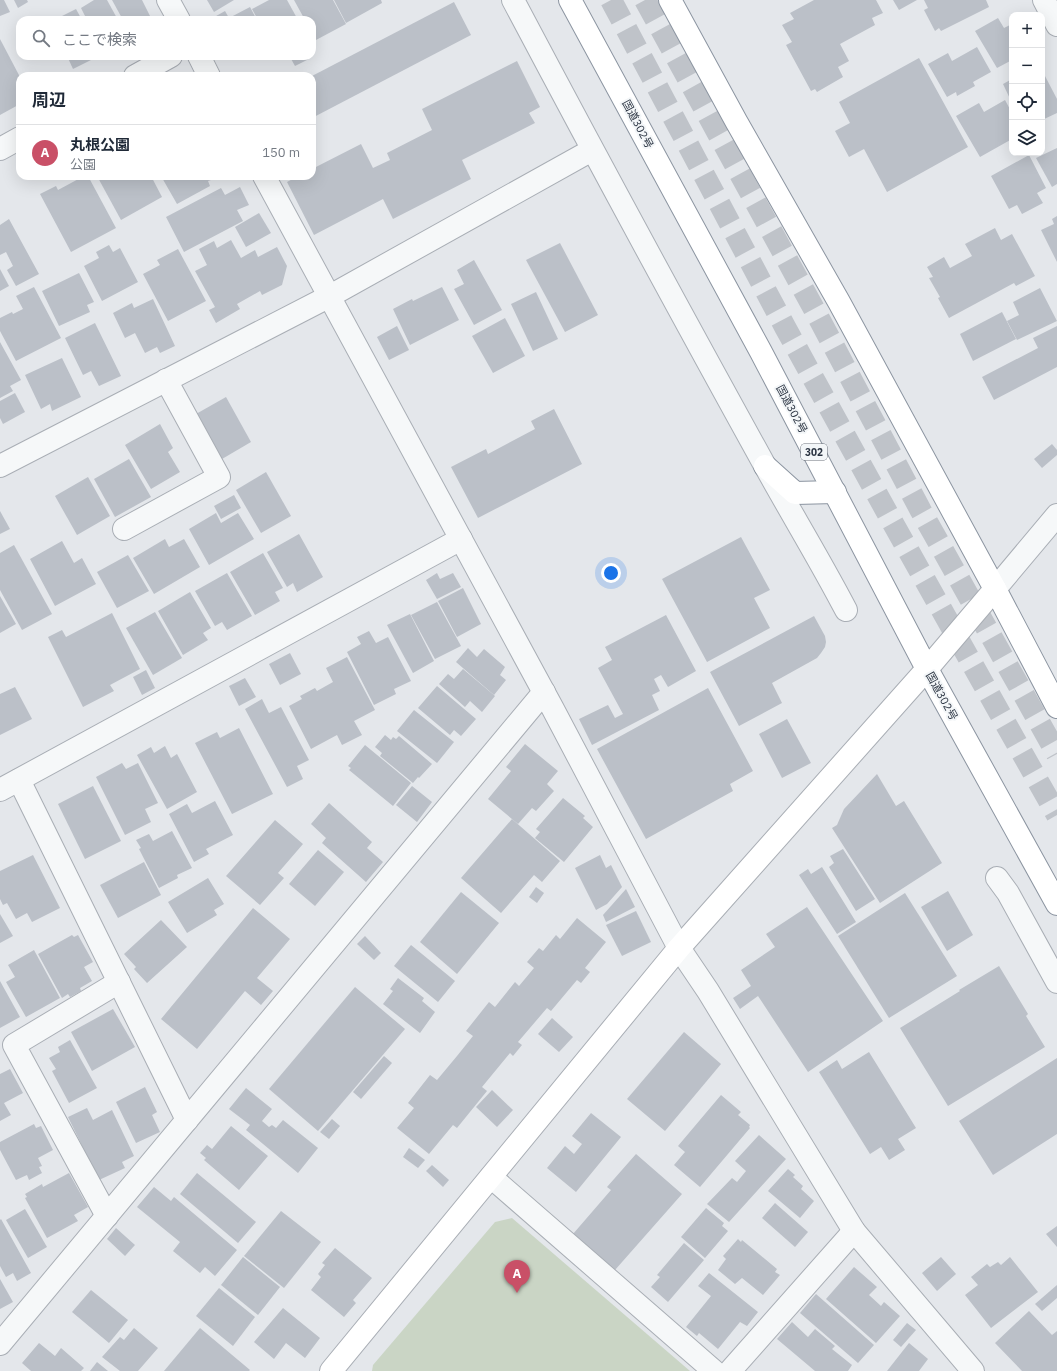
<!DOCTYPE html>
<html lang="ja">
<head>
<meta charset="utf-8">
<style>
  :root { --surface:#fff; --page:#f2f2f3; --text:#1f2937; --muted:#747a83; --line:#e0e1e3; --accent:#c95067 }
  body { margin:0; font-family:"IBM Plex Sans","Noto Sans JP",sans-serif; background:var(--page); color:var(--text) }
  .controls { position:absolute; right:12px; top:12px; display:grid; overflow:hidden; border-radius:8px; box-shadow:0 4px 16px #0002 }
  .controls button { width:36px; height:36px; display:grid; place-items:center; padding:0; border:0; border-bottom:1px solid var(--line); background:var(--surface); color:var(--text); font:20px sans-serif }
  .you { position:absolute; left:611px; top:573px; width:14px; height:14px; margin:-10px; border:3px solid #fff; border-radius:50%; background:#1a73e8; box-shadow:0 0 0 6px #1a73e833 }
  .badge { display:grid; place-items:center; width:26px; height:26px; border-radius:50%; background:var(--accent); color:#fff; font-size:13px; font-weight:700 }
  .pin { position:absolute; translate:-50% -33px; filter:drop-shadow(0 1px 2px #0008) }
  .pin::after { content:''; position:absolute; top:21px; width:14px; height:12px; background:inherit; clip-path:polygon(0 0,100% 0,50% 100%) }
  .list { margin:0; padding:0; list-style:none }
  h2 { display:flex; justify-content:space-between; align-items:center; height:52px; margin:0; padding:0 16px; font-size:17px }
  h2 small { font-size:13px; font-weight:400; color:var(--muted) }
  .list li { display:grid; grid-template-columns:26px 1fr auto; gap:12px; align-items:center; box-sizing:border-box; height:56px; padding:0 16px; border-top:1px solid var(--line) }
  .list b { display:block; font-size:15px; white-space:nowrap }
  .list p { margin:0; font-size:13px; white-space:nowrap; color:var(--muted) }
  .list em { font-size:13px; font-style:normal; color:var(--muted) }
  .icon { flex:none; width:22px; height:22px; fill:none; stroke:currentColor; stroke-width:2; stroke-linecap:round; stroke-linejoin:round }
  .map { position:relative; flex:none; width:1057px; height:1371px; overflow:hidden }
  .search { position:absolute; background:var(--surface); box-shadow:0 4px 16px #0002; left:16px; top:16px; width:300px; height:44px; display:flex; align-items:center; gap:10px; box-sizing:border-box; padding:0 14px; border-radius:12px; color:var(--muted); font-size:15px }
  .panel { position:absolute; background:var(--surface); box-shadow:0 4px 16px #0002; left:16px; top:72px; width:300px; height:108px; border-radius:12px }
  .map>svg:first-child { display:block }
</style>
</head>
<body>
<div class="map">
<svg width="1057" height="1371" viewBox="0 0 1057 1371">
  <rect width="100%" height="100%" fill="#e4e7eb"/>
  <!-- green -->
  <path fill="#cad5c5" d="M512,1218L690,1371H372L373,1365L495,1222Z"/>
  <!-- building -->
  <g fill="#bbc0c8">
    <path d="M0,0H4L10,12L0,16Z"/>
    <path d="M14,0H27L28,2L18,8Z"/>
    <path d="M94,0H107L118,20H87L81,8Z"/>
    <path d="M112,0H142L152,20H123Z"/>
    <path d="M207,0H234L214,12Z"/>
    <path d="M269,0H287L298,20H258L252,9Z"/>
    <path d="M294,0H333L346,24L316,40L312,33V20H305Z"/>
    <path d="M334,0H381L382,3L346,23Z"/>
    <path d="M814,0H876L883,13L872,18L875,25L840,44L849,61L838,67L843,77L817,92L815,89L811,91L786,45L792,42L782,25L794,19L790,13Z"/>
    <path d="M893,0H917L899,10Z"/>
    <path d="M924,0H986L989,7L941,31L939,28L935,31L924,10L928,8Z"/>
    <path d="M454,2L471,35L312,118V76Z"/>
    <path d="M250,7L257,20H209L225,11L229,18Z"/>
    <path d="M76,9L82,20H54Z"/>
    <path d="M998,18L1004,28L1012,24V60L997,68L975,31Z"/>
    <path d="M0,39L20,77V104L0,115Z"/>
    <path d="M977,47L991,72L973,82L975,86L957,96L956,92L947,97L928,64L948,53L952,61Z"/>
    <path d="M67,56H99L73,69Z"/>
    <path d="M291,56H307L309,59L295,66L290,57Z"/>
    <path d="M919,58L968,147L887,192L864,149L849,157L835,131L850,123L839,102Z"/>
    <path d="M517,61L540,107L529,113L535,123L462,160L471,179L393,219L383,199L314,235L287,182L298,176H312V169L361,144L373,168L390,160L387,153L432,130L422,109Z"/>
    <path d="M1045,76L1057,99V113L1042,120V77Z"/>
    <path d="M1012,79V103L1003,84Z"/>
    <path d="M1005,100L1012,113V139L980,157L956,116L979,103L984,112Z"/>
    <path d="M1057,148V184L1052,187L1036,158Z"/>
    <path d="M1029,155L1046,188L1037,193L1043,203L1022,214L1017,205L1009,209L991,176Z"/>
    <path d="M84,176H88L116,228L71,252L40,194L56,186L58,190Z"/>
    <path d="M97,176H151L162,197L121,220Z"/>
    <path d="M161,176H209L211,180L208,181L210,186L177,204Z"/>
    <path d="M240,187L249,205L237,210L243,221L184,252L166,217L221,188L225,195Z"/>
    <path d="M259,213L271,233L246,247L235,227Z"/>
    <path d="M1057,216V262L1041,230L1054,224L1052,219Z"/>
    <path d="M9,219L39,274L16,286L7,270L13,266L6,252L0,255V225Z"/>
    <path d="M995,228L1001,240L1012,234L1035,276L1016,286L1014,283L949,318L938,298L940,297L929,278L933,277L927,267L944,257L950,268L972,256L965,244Z"/>
    <path d="M231,240L241,258L255,250L258,257L277,247L287,266L282,285L262,295L260,291L237,304L240,309L216,323L209,310L215,307L195,271L207,265L199,249L214,241L217,248Z"/>
    <path d="M560,243L598,315L565,332L526,260Z"/>
    <path d="M109,245L113,252L120,248L138,282L102,301L84,266L99,258L96,252Z"/>
    <path d="M178,249L206,301L168,321L143,274L160,265L157,260Z"/>
    <path d="M474,260L502,310L474,325L454,289L464,284L457,270Z"/>
    <path d="M0,269L9,286L0,291Z"/>
    <path d="M79,273L94,302L87,305L90,312L59,326L42,291Z"/>
    <path d="M34,287L61,338L16,361L0,331V318L12,312L13,314L23,309L16,296Z"/>
    <path d="M442,287L459,320L410,345L393,309L412,299L413,301Z"/>
    <path d="M1040,288L1057,321L1017,340L1007,321L1019,315L1013,302Z"/>
    <path d="M536,292L558,339L533,351L511,304Z"/>
    <path d="M153,299L175,346L160,353L157,347L145,353L135,333L125,338L113,313L132,303L134,308Z"/>
    <path d="M1002,312L1016,339L973,361L960,334Z"/>
    <path d="M505,318L525,356L493,373L472,336Z"/>
    <path d="M95,323L121,376L99,386L91,371L83,375L65,338Z"/>
    <path d="M397,326L409,350L389,360L377,337Z"/>
    <path d="M1057,326V367L994,400L982,377L1038,348L1033,338Z"/>
    <path d="M0,342L21,380L10,386L13,391L0,398Z"/>
    <path d="M62,358L81,397L52,411L50,404L41,409L25,375Z"/>
    <path d="M15,393L25,412L3,424L0,418V401Z"/>
    <path d="M226,397L251,442L222,459L196,414Z"/>
    <path d="M554,409L582,464L478,518L451,467L486,449L488,454L535,429L531,421Z"/>
    <path d="M160,424L173,448L168,452L180,472L151,489L125,445Z"/>
    <path d="M1052,444L1057,450V455L1042,468L1034,459Z"/>
    <path d="M129,459L151,497L115,517L94,479Z"/>
    <path d="M266,472L291,516L261,533L236,490Z"/>
    <path d="M88,477L110,516L77,535L55,496Z"/>
    <path d="M234,495L241,508L221,519L214,506Z"/>
    <path d="M0,511L10,529L0,534Z"/>
    <path d="M216,513L221,523L238,513L254,539L209,565L189,529Z"/>
    <path d="M299,534L323,577L297,592L293,583L287,587L267,552Z"/>
    <path d="M741,537L770,590L754,598L770,628L707,662L662,579Z"/>
    <path d="M165,539L169,547L184,539L200,567L154,594L133,558Z"/>
    <path d="M62,541L74,563L82,558L96,584L55,606L30,559Z"/>
    <path d="M14,545L52,614L22,630L0,590V553Z"/>
    <path d="M263,553L283,588L275,592L280,601L255,615L230,572Z"/>
    <path d="M128,555L149,591L117,608L97,572Z"/>
    <path d="M227,573L252,616L227,630L222,622L215,626L195,591Z"/>
    <path d="M437,573L440,579L453,573L461,587L437,599L426,580Z"/>
    <path d="M463,588L481,624L457,637L438,601Z"/>
    <path d="M190,592L211,628L203,633L208,640L183,655L158,611Z"/>
    <path d="M0,596L16,624L0,633Z"/>
    <path d="M437,602L461,646L435,659L411,615Z"/>
    <path d="M155,612L182,658L153,675L126,628Z"/>
    <path d="M112,613L140,669L110,685L114,691L83,707L48,637L62,630L66,637Z"/>
    <path d="M410,614L434,661L413,673L387,625Z"/>
    <path d="M666,615L696,671L668,687L661,675L654,679L660,691L652,695L659,710L592,745L579,719L608,705L615,718L623,714L598,668L612,660L605,647Z"/>
    <path d="M814,616L825,636L826,642L825,647L821,653L817,658L772,683L782,703L739,726L710,672Z"/>
    <path d="M369,631L376,643L388,637L411,681L394,689L396,694L374,705L347,652L361,644L357,637Z"/>
    <path d="M468,648L477,657L484,649L505,667L500,675L506,680L494,695L456,662Z"/>
    <path d="M290,653L301,674L280,685L269,664Z"/>
    <path d="M347,657L375,710L354,721L362,735L342,745L337,735L311,749L289,706L302,699L300,696L315,688L317,691L333,682L326,668Z"/>
    <path d="M463,669L495,696L482,712L470,701L465,707L439,684L448,674L454,679Z"/>
    <path d="M146,670L155,688L142,695L133,677Z"/>
    <path d="M245,678L256,697L239,706L229,686Z"/>
    <path d="M437,686L476,719L461,736L454,730L450,735L418,708Z"/>
    <path d="M15,687L32,719L0,735V694Z"/>
    <path d="M708,688L753,771L730,784L733,791L646,839L597,749Z"/>
    <path d="M262,699L269,713L281,707L309,760L297,766L303,779L287,787L245,709Z"/>
    <path d="M414,710L454,742L437,763L397,731Z"/>
    <path d="M787,719L811,763L782,778L759,734Z"/>
    <path d="M239,728L273,794L232,814L195,743L217,732L220,738Z"/>
    <path d="M385,735L391,740L393,737L396,739L399,736L432,764L419,778L418,777L413,783L380,756L382,753L375,747Z"/>
    <path d="M525,744L558,771L547,784L554,791L536,811L532,808L518,824L488,799L511,771L506,767Z"/>
    <path d="M365,745L411,783L393,806L349,770L351,768L348,766Z"/>
    <path d="M165,746L171,758L177,754L197,792L167,809L137,755L151,747L154,753Z"/>
    <path d="M122,763L126,769L138,763L158,803L145,809L151,822L125,835L96,777Z"/>
    <path d="M877,774L896,806L904,801L942,863L880,903L832,828L837,825L844,809Z"/>
    <path d="M93,786L121,841L85,859L58,804Z"/>
    <path d="M412,786L432,802L417,822L396,805Z"/>
    <path d="M563,798L585,816L583,818L593,827L564,862L535,838L540,832L536,829Z"/>
    <path d="M215,801L233,835L206,849L209,854L194,862L169,814L187,804L192,813Z"/>
    <path d="M329,803L372,842L367,848L383,862L366,882L322,843L326,838L311,824Z"/>
    <path d="M512,819L560,861L542,882L534,875L501,913L461,878Z"/>
    <path d="M275,820L303,844L278,873L284,878L260,905L226,876Z"/>
    <path d="M172,831L192,868L177,875L178,878L159,888L139,849L141,848L136,840L149,834L153,841Z"/>
    <path d="M843,849L875,899L856,911L829,867L834,863L830,856Z"/>
    <path d="M318,850L344,872L315,906L289,884Z"/>
    <path d="M33,855L60,908L32,922L27,913L16,919L7,903L3,905L0,899V871Z"/>
    <path d="M600,855L606,868L611,865L622,887L607,904L596,910L575,868Z"/>
    <path d="M144,862L161,895L118,918L100,885Z"/>
    <path d="M822,867L856,922L837,934L799,875L808,869L811,874Z"/>
    <path d="M208,878L224,904L214,910L217,915L187,933L168,902Z"/>
    <path d="M536,887L544,893L537,903L529,897Z"/>
    <path d="M626,889L635,907L606,922L603,915Z"/>
    <path d="M948,891L973,935L947,951L921,907Z"/>
    <path d="M461,892L499,923L457,974L420,942Z"/>
    <path d="M905,893L957,976L889,1018L838,936Z"/>
    <path d="M807,907L883,1021L808,1072L758,996L740,1009L733,998L751,986L741,970L775,947L766,934Z"/>
    <path d="M253,908L290,939L257,978L273,991L261,1005L245,991L197,1049L161,1019Z"/>
    <path d="M636,911L651,942L622,956L606,925Z"/>
    <path d="M0,914L13,936L0,943Z"/>
    <path d="M577,918L606,942L585,968L590,972L581,983L577,980L551,1011L547,1008L518,1042L522,1045L513,1056L510,1053L482,1087L487,1091L457,1128L453,1125L429,1154L397,1128L414,1108L408,1103L430,1075L437,1080L457,1056L473,1036L466,1031L489,1002L495,1007L515,982L519,986L534,968L527,962L539,948L543,951L556,935L560,939Z"/>
    <path d="M161,920L187,947L147,983L134,969L136,967L124,954Z"/>
    <path d="M72,935L74,937L78,935L93,962L84,967L92,981L80,988L81,991L70,997L68,994L62,998L38,954Z"/>
    <path d="M365,936L381,953L374,960L357,944Z"/>
    <path d="M411,945L455,981L438,1002L394,966Z"/>
    <path d="M34,950L60,998L26,1017L6,982L15,977L8,965Z"/>
    <path d="M999,966L1028,1014L1026,1016L1045,1047L948,1106L900,1028L960,991L959,990Z"/>
    <path d="M398,978L424,998L422,1001L435,1012L420,1033L383,1004L393,991L390,989Z"/>
    <path d="M0,981L20,1017L0,1028Z"/>
    <path d="M355,987L405,1029L318,1131L269,1089Z"/>
    <path d="M113,1009L135,1047L92,1071L71,1032Z"/>
    <path d="M552,1018L573,1037L559,1052L538,1034Z"/>
    <path d="M684,1032L721,1064L665,1131L627,1099Z"/>
    <path d="M70,1040L97,1088L69,1103L52,1071L56,1069L49,1058L60,1052L58,1047Z"/>
    <path d="M869,1052L916,1128L898,1139L905,1150L889,1160L881,1147L870,1154L819,1072L837,1060L842,1069Z"/>
    <path d="M384,1056L392,1063L361,1099L353,1092Z"/>
    <path d="M1057,1058V1134L993,1175L959,1121Z"/>
    <path d="M10,1069L23,1093L4,1103L11,1115L0,1121V1074Z"/>
    <path d="M145,1087L157,1112L152,1115L160,1132L136,1143L116,1102Z"/>
    <path d="M246,1088L272,1109L262,1121L269,1127L272,1125L276,1128L283,1120L318,1148L298,1173L246,1130L250,1125L229,1109Z"/>
    <path d="M492,1090L513,1110L497,1127L476,1107Z"/>
    <path d="M721,1095L741,1112L738,1115L750,1125L749,1127L750,1128L700,1187L674,1165L685,1152L678,1146Z"/>
    <path d="M87,1108L93,1120L112,1110L134,1156L122,1162L125,1168L99,1180L68,1117Z"/>
    <path d="M591,1113L621,1137L576,1192L547,1168L565,1146L574,1154L582,1144L572,1136Z"/>
    <path d="M332,1119L340,1126L329,1139L320,1132Z"/>
    <path d="M34,1124L36,1128L41,1126L53,1150L38,1158L42,1166L39,1167L42,1173L29,1180L27,1175L16,1180L0,1150V1142Z"/>
    <path d="M231,1126L268,1156L239,1190L204,1160L206,1158L200,1153L207,1145L212,1149Z"/>
    <path d="M759,1135L786,1159L729,1222L707,1204L732,1178L737,1182L746,1171L735,1161Z"/>
    <path d="M409,1148L425,1160L418,1168L403,1157Z"/>
    <path d="M636,1154L682,1194L615,1270L573,1234L611,1190L607,1187Z"/>
    <path d="M432,1165L449,1180L443,1187L426,1171Z"/>
    <path d="M788,1169L795,1175L793,1177L803,1186L801,1189L814,1201L800,1218L768,1191Z"/>
    <path d="M69,1173L88,1207L74,1215L78,1221L47,1238L25,1198L27,1197L25,1194L42,1184L43,1187Z"/>
    <path d="M197,1173L256,1222L238,1243L180,1194Z"/>
    <path d="M154,1187L171,1201L174,1197L237,1250L215,1276L205,1267L200,1273L173,1251L180,1242L137,1207Z"/>
    <path d="M775,1203L808,1232L795,1247L762,1218Z"/>
    <path d="M706,1208L724,1223L722,1226L728,1231L705,1258L681,1237Z"/>
    <path d="M25,1209L47,1247L28,1258L6,1220Z"/>
    <path d="M281,1211L321,1242L284,1288L244,1256Z"/>
    <path d="M1,1219L31,1273L17,1281L13,1273L6,1277L0,1266V1220Z"/>
    <path d="M1057,1226V1247L1046,1234Z"/>
    <path d="M116,1228L135,1245L125,1256L107,1239Z"/>
    <path d="M738,1239L741,1242L742,1240L777,1269L775,1272L780,1275L763,1295L742,1278L735,1284L718,1270L726,1259L723,1256Z"/>
    <path d="M684,1243L704,1260L668,1302L651,1287L660,1277L657,1275Z"/>
    <path d="M335,1248L372,1278L353,1300L356,1303L344,1317L311,1290L321,1277L318,1274L325,1265L322,1263Z"/>
    <path d="M243,1257L280,1287L258,1315L221,1285Z"/>
    <path d="M941,1257L956,1274L937,1291L922,1273Z"/>
    <path d="M1010,1257L1038,1292L991,1328L965,1295L978,1285L971,1277L987,1264L990,1267L998,1262L1001,1265Z"/>
    <path d="M854,1267L877,1287L869,1295L881,1306L884,1302L900,1316L876,1343L826,1299Z"/>
    <path d="M709,1273L758,1312L747,1326L740,1322L718,1349L699,1333L697,1336L686,1327L711,1296L698,1286Z"/>
    <path d="M0,1279L13,1302L0,1309Z"/>
    <path d="M1057,1285V1298L1042,1311L1035,1304Z"/>
    <path d="M219,1288L255,1317L233,1346L196,1316Z"/>
    <path d="M91,1290L128,1320L109,1343L72,1312Z"/>
    <path d="M816,1294L874,1345L858,1363L800,1313Z"/>
    <path d="M283,1308L320,1338L305,1358L286,1343L274,1359L254,1342Z"/>
    <path d="M1029,1311L1052,1335L1057,1331V1371H1022L995,1343Z"/>
    <path d="M792,1322L808,1337L815,1329L835,1346L832,1349L852,1365L848,1371H815L777,1339Z"/>
    <path d="M907,1323L916,1330L901,1347L893,1340Z"/>
    <path d="M134,1328L158,1348L138,1371H120L102,1357L120,1337L124,1340Z"/>
    <path d="M200,1328L250,1370L249,1371H164Z"/>
    <path d="M39,1343L55,1356L61,1348L84,1368L81,1371H31L22,1363Z"/>
    <path d="M909,1343L928,1359L919,1371H887Z"/>
    <path d="M97,1362L108,1371H90Z"/>
  </g>
  <g fill="none" stroke-linecap="round" stroke-linejoin="round">
    <!-- highway-tunnel -->
    <g stroke="#bfc3c9" stroke-width="22" stroke-dasharray="22 11" stroke-linecap="butt">
      <path d="M611,0L785,327L894,525L1057,815"/>
      <path d="M645,0L814,309L921,511L1057,754"/>
    </g>
    <!-- street casing -->
    <g stroke="#a9aeb5" stroke-width="24">
      <g id="street">
        <path d="M168,0L179,20"/>
        <path d="M513,0C595,155 679,310 764,464C791,513 820,560 846,610"/>
        <path d="M1044,0L1057,25"/>
        <path d="M199,56L209,76"/>
        <path d="M135,76L171,56"/>
        <path d="M0,149L20,138"/>
        <path d="M264,176L553,709L679,948L708,991L854,1231L973,1371"/>
        <path d="M0,466L330,296L592,150"/>
        <path d="M124,529L219,477L166,380"/>
        <path d="M995,589L1057,515"/>
        <path d="M19,780L187,1120"/>
        <path d="M0,790L461,539"/>
        <path d="M997,878L1008,893L1057,982"/>
        <path d="M491,1177L714,1371"/>
        <path d="M107,1216L14,1045L119,982"/>
        <path d="M0,1344L544,692"/>
        <path d="M730,1371L854,1231"/>
      </g>
    </g>
    <!-- secondary casing -->
    <g stroke="#a9aeb5" stroke-width="24">
      <path id="secondary" d="M331,1371L679,948L927,669L995,589"/>
    </g>
    <!-- highway casing -->
    <g stroke="#8c95a1" stroke-width="24">
      <g id="highway">
        <path d="M570,0L761,352L927,669L1057,904"/>
        <path d="M670,0L736,121L839,302L995,589L1057,707"/>
        <path d="M765,466L795,493L835,492"/>
      </g>
    </g>
    <!-- street -->
    <use href="#street" stroke="#f6f8f9" stroke-width="22"/>
    <!-- secondary -->
    <use href="#secondary" stroke="#fff" stroke-width="22"/>
    <!-- highway -->
    <use href="#highway" stroke="#fff" stroke-width="22"/>
  </g>
  <g text-anchor="middle" stroke-width="4" stroke-linejoin="round" paint-order="stroke">
    <!-- shield labels -->
    <rect fill="#f3f6f8" stroke="#686f79" stroke-width="1" x="801" y="444" width="26" height="16" rx="3"/>
    <g font-size="10" font-weight="bold" fill="#2c3543">
      <text x="814" y="456">302</text>
    </g>
    <!-- street labels -->
    <g font-size="11" fill="#2c3543" stroke="#f3f6f8">
      <text transform="translate(638 124) rotate(62)" y="4">国道302号</text>
      <text transform="translate(792 409) rotate(62)" y="4">国道302号</text>
      <text transform="translate(942 696) rotate(61)" y="4">国道302号</text>
    </g>
  </g>
</svg>
<div class="controls">
<button>+</button>
<button>−</button>
<button><svg class="icon" aria-label="locate" viewBox="0 0 24 24"><circle cx="12" cy="12" r="6"/><path d="M12 2v4M12 18v4M2 12h4M18 12h4"/></svg></button>
<button><svg class="icon" aria-label="layers" viewBox="0 0 24 24"><path d="M12 4l9 5-9 5-9-5zM3 14l9 5 9-5"/></svg></button>
</div>
<div class="you"></div>
<div class="pin badge" style="left:517px;top:1293px">A</div>
<div class="search"><svg class="icon" aria-label="search" viewBox="0 0 24 24"><circle cx="10" cy="10" r="6"/><path d="M15 15l6 6"/></svg>ここで検索</div>
<section class="panel">
<h2>周辺<small></small></h2>
<ul class="list">
<li><span class="badge">A</span><div><b>丸根公園</b><p>公園</p></div><em>150 m</em></li>
</ul>
</section>
</div>
</body>
</html>
